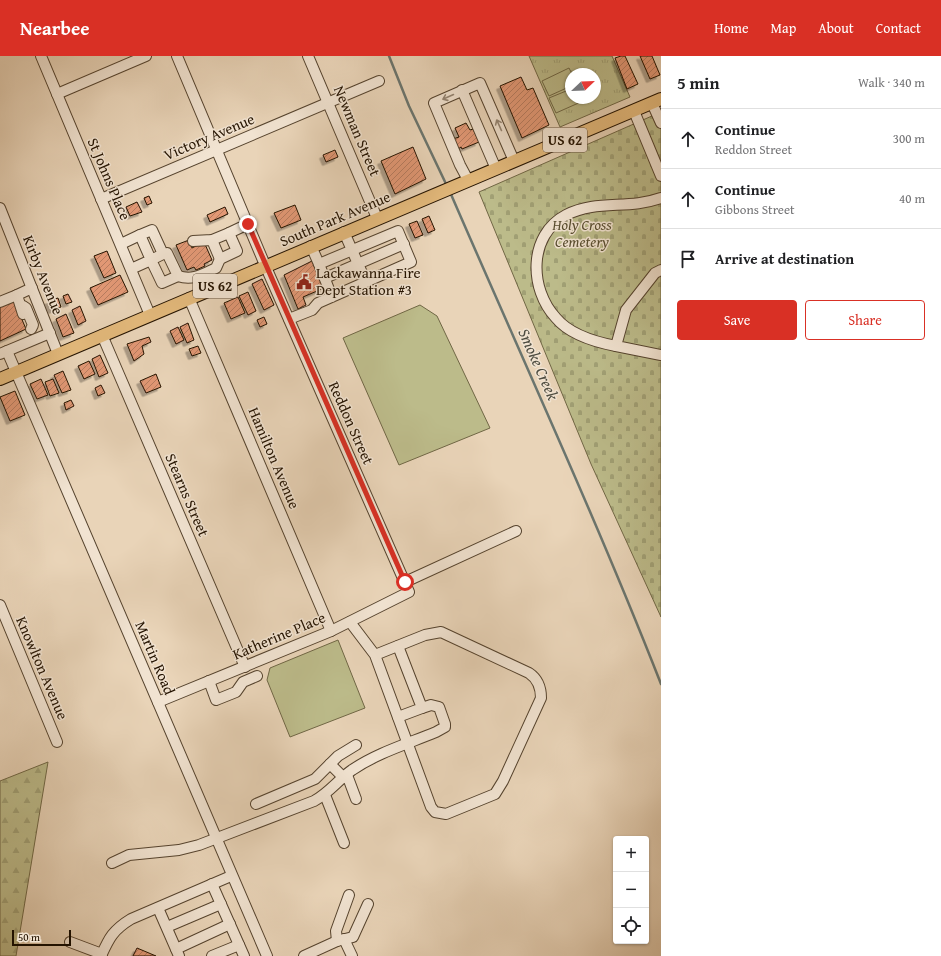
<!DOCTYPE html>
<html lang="en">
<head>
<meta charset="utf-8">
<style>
  :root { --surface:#fff; --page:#f2f2f2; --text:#202124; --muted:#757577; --line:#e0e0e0; --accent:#d93025 }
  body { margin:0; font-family:"Gentium Book Plus",serif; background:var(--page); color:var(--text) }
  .controls { position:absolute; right:12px; bottom:12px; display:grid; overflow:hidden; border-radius:4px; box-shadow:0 1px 3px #0004 }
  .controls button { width:36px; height:36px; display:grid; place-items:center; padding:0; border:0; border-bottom:1px solid var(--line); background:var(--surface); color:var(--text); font:20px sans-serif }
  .compass { position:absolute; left:565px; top:12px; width:36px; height:36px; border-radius:50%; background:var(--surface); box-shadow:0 1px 3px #0004; rotate:67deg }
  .scale { position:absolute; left:12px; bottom:10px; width:59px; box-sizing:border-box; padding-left:4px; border:2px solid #241300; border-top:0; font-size:11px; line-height:14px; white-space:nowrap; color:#241300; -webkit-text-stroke:3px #f1e3d1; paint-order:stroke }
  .stop { position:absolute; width:12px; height:12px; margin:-9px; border:3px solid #d93025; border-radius:50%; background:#fff }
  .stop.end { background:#d93025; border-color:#fff; box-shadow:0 1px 4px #0008 }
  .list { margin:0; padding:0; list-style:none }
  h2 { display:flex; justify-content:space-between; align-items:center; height:52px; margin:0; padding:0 16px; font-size:17px }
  h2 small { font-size:13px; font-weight:400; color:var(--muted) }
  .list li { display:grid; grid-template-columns:26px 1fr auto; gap:12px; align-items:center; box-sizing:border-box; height:60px; padding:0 16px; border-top:1px solid var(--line) }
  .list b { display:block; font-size:15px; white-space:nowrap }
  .list p { margin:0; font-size:13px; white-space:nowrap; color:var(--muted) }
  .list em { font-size:13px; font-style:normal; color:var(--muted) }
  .actions { display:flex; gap:8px; padding:12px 16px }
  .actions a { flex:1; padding:9px 0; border:1px solid var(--accent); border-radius:4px; text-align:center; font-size:14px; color:var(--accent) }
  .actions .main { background:var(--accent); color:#fff }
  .icon { flex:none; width:22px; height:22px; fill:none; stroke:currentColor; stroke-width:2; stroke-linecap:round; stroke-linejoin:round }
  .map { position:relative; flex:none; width:661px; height:900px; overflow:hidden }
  header { display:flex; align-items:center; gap:24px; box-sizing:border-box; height:56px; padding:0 20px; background:var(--accent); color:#fff }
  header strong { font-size:19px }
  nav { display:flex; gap:22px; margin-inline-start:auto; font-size:14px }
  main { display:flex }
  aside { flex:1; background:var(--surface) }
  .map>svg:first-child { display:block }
</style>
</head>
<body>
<header>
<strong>Nearbee</strong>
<nav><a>Home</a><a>Map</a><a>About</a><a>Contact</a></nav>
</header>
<main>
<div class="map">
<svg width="661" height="900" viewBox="0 0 661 900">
  <defs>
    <pattern id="grass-tufts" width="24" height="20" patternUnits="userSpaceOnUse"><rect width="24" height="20" fill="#bcbb8a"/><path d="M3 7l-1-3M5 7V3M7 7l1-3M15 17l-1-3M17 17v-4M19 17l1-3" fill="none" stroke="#a1a075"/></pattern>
    <pattern id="forest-firs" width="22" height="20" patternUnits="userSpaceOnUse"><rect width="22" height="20" fill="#bcbb8a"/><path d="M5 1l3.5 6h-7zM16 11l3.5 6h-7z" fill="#a1a075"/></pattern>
    <pattern id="cemetery-stones" width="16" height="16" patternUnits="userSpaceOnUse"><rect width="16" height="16" fill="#bcbb8a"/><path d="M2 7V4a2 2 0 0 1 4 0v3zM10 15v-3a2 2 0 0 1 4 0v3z" fill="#a1a075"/></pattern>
    <pattern id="building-hatch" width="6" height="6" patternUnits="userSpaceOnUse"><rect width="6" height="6" fill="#e29875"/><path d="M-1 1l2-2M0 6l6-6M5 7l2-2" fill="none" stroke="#b77b5e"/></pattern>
    <filter id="shadow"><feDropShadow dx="-3.5" dy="3.5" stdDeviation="0" flood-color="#0004"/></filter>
  </defs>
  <rect width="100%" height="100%" fill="#e9d4b8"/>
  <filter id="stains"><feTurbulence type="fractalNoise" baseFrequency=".005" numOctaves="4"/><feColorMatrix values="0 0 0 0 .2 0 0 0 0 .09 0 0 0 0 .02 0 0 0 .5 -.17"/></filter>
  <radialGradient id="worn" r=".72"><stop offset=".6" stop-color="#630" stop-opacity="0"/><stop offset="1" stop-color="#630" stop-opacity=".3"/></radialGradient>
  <!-- grass -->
  <path fill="url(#grass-tufts)" stroke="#706745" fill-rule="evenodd" d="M529,0H612L630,41L560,71ZM571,18H595V42H571Z"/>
  <!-- forest -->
  <path fill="url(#forest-firs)" stroke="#706745" d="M48,706L16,900H0V725Z"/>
  <!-- cemetery -->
  <path fill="url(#cemetery-stones)" stroke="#706745" d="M661,56V561L591,408L479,136Z"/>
  <!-- pitch -->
  <g fill="#bcbb8a" stroke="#706745">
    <path d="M569,12L572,18L571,30L549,40L542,25Z"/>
    <path d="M571,33V42H582L583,45L556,57L549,42Z"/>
    <path d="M420,249L437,260L490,372L399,409L343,282Z"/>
    <path d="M338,584L365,652L290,681L267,624L270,612Z"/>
  </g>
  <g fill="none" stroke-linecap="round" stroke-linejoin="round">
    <!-- stream -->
    <g stroke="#6b756e" stroke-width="2.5">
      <path d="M389,0L409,50L447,130"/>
      <path d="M450,136C521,300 596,462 661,628"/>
    </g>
  </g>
  <!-- building -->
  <g fill="url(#building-hatch)" stroke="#241300" filter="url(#shadow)">
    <path d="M621,0H625L638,28L627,33L615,2Z"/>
    <path d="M640,0H652L660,19L650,23Z"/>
    <path d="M521,21L527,34L533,32L549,69L522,82L500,30Z"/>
    <path d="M466,67L470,74L473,73L479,86L462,93L461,91L458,93L453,83L459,81L455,72Z"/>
    <path d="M413,91L426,123L395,138L381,105Z"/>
    <path d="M335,94L338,101L326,106L323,99Z"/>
    <path d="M149,140L152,147L147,149L144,142Z"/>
    <path d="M137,146L142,156L130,160L126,151Z"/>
    <path d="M295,149L301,164L281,172L274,157Z"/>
    <path d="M225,151L228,158L210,166L207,159Z"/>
    <path d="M429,160L435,174L428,177L422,163Z"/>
    <path d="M417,165L423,179L415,182L409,168Z"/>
    <path d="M189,184L192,192L204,186L212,204L204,208L205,210L196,214L194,211L187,214L176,189Z"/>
    <path d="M107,195L116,217L104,222L94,200Z"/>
    <path d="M312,205L324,232L303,241L306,249L298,253L284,219Z"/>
    <path d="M120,219L128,236L98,249L90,232Z"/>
    <path d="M262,223L274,249L264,254L252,228Z"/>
    <path d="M248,236L256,255L248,259L239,240Z"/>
    <path d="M68,238L72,246L66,248L63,240Z"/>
    <path d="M238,241L245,257L231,263L224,247Z"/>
    <path d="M58,242L61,251L52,254L48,245Z"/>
    <path d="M14,245L26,273L0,285V251Z"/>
    <path d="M80,250L86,265L78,269L72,254Z"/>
    <path d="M66,258L74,277L63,281L56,263Z"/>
    <path d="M264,261L267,268L260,271L257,264Z"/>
    <path d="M188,267L194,284L187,287L180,271Z"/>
    <path d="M178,271L184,284L176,288L170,275Z"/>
    <path d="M149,281L151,286L142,290L144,298L134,305L127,288Z"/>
    <path d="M198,290L201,297L192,300L189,293Z"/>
    <path d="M100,299L108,317L99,321L92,303Z"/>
    <path d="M89,305L95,318L84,323L78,310Z"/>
    <path d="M63,315L71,334L62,337L54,319Z"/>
    <path d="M156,318L161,331L146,337L140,325Z"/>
    <path d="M41,323L48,339L37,343L30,328Z"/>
    <path d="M53,323L59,337L50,340L45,326Z"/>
    <path d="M101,329L105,337L98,340L95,332Z"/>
    <path d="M15,335L25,359L10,365L0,341Z"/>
    <path d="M71,344L74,350L66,354L64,347Z"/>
    <path d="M137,892L156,900H133Z"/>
  </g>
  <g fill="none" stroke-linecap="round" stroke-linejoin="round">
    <!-- minor casing -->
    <g stroke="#55432e" stroke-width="12">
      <g id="minor">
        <path d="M41,0L150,259"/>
        <path d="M308,0L377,162"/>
        <path d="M462,34L496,113"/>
        <path d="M57,38L146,0"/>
        <path d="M652,47L661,67"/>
        <path d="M634,55L661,120"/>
        <path d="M468,124L460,109L434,47L480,27L514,105"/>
        <path d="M101,143L379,25"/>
        <path d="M0,152L58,298"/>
        <path d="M344,176L366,226"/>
        <path d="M229,177L248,168"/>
        <path d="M212,184L220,203"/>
        <path d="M121,188L140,179"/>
        <path d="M311,190L319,208"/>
        <path d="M131,213L151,204L140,179L152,174L163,198L167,197L178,220L162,227L151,204L163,198"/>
        <path d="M661,214L655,217L626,254L616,290L661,299"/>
        <path d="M178,220C193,225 203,218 216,212L220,203L237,195L229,177L212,184L193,185"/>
        <path d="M325,222L404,188"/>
        <path d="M189,242L331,575"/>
        <path d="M0,246L17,239"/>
        <path d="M23,250L26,252L33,269L31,273"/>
        <path d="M23,258L17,239L32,232"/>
        <path d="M289,263L312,254L318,247L411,206L398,175L319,208L332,241"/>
        <path d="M102,279L245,611"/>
        <path d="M616,290C595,286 570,279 556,262C529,233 528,179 566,159C597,143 628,154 661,142"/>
        <path d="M7,295L267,900"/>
        <path d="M0,298L50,277"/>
        <path d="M405,526L516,475"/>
        <path d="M0,549L57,686"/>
        <path d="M350,566L375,599L431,751L435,756L446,758L495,738L503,725L541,642C541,631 538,623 529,617L441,576L425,579L375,599"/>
        <path d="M398,590L422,652L398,661"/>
        <path d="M209,625L216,644L236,636L243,626L257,620"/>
        <path d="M158,646L331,575L409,536L265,209L177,0"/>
        <path d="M330,708L344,722"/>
        <path d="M347,719L356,743"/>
        <path d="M325,739L344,787"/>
        <path d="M256,748L315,723L338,700L356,689"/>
        <path d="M112,807L129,799L179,794L199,789L314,745C329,737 338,724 352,714C377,697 407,688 436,676L445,671V668L439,651L431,649L422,652"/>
        <path d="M212,828L244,900"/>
        <path d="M158,852L179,900"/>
        <path d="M167,871L221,848"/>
        <path d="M344,883L352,900"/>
        <path d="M337,885L336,875L349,839"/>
        <path d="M70,886L102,898"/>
        <path d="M176,893L230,868"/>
        <path d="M101,900C109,882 113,874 131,863L231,820"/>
        <path d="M212,900L239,889"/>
        <path d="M304,900L337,885L353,881L368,848"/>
      </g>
    </g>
    <!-- major casing -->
    <g stroke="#241300" stroke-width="14">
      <path id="major" d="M0,323L661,43"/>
    </g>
    <!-- minor -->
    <use href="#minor" stroke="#f1e3d1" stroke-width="10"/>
    <!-- major -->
    <use href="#major" stroke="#e4ba7c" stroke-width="12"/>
  </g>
  <!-- one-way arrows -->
  <defs><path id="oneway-shaft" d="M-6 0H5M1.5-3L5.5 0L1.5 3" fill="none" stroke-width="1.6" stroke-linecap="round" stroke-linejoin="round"/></defs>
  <g stroke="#958573">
    <use href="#oneway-shaft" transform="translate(448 41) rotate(156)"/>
    <use href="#oneway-shaft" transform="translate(499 69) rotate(-114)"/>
  </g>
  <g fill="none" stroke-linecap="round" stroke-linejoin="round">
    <!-- route -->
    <path stroke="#d93025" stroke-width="5" d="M248,168L405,526"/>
  </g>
  <!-- icons -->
  <defs>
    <g id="civic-bare" transform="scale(1.2)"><path d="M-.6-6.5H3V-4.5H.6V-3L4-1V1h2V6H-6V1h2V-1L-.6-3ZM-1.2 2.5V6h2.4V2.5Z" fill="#8f2418" stroke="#f1e3d1" stroke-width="2.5" paint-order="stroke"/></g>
  </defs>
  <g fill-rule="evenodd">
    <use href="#civic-bare" x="304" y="226"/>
  </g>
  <g text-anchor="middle" stroke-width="3" stroke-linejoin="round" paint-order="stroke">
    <!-- shield labels -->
    <g fill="#f1e3d1" stroke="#62513f" stroke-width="1">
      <rect x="543" y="72" width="44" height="24" rx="3"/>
      <rect x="193" y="218" width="44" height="24" rx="3"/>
    </g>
    <g font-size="14" font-weight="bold" fill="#241300">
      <text x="565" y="89">US 62</text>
      <text x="215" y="235">US 62</text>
    </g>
    <!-- street labels -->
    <g font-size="15" fill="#241300" stroke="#f1e3d1">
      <text transform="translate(357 75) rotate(67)" y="5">Newman Street</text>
      <text transform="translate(209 81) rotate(-23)" y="5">Victory Avenue</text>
      <text transform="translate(109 123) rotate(67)" y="5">St Johns Place</text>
      <text transform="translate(335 163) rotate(-23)" y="5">South Park Avenue</text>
      <text transform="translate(43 219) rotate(68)" y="5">Kirby Avenue</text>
      <text transform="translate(351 367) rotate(66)" y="5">Reddon Street</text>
      <text transform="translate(274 402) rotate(67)" y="5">Hamilton Avenue</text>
      <text transform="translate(187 439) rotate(67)" y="5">Stearns Street</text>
      <text transform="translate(279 580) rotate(-23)" y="5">Katherine Place</text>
      <text transform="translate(155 602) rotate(67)" y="5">Martin Road</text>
      <text transform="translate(42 612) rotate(67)" y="5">Knowlton Avenue</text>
    </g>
    <!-- park labels -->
    <g font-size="15" font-style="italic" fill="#594e30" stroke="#f1e3d1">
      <text x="582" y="174">Holy Cross<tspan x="582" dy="17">Cemetery</tspan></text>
    </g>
    <!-- poi labels -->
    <g font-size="15" fill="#241300" stroke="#f1e3d1" text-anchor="start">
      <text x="316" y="222">Lackawanna Fire<tspan x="316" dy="17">Dept Station #3</tspan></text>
    </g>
    <!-- water labels -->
    <g font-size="16" font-style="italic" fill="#4d4c40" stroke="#f1e3d1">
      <text transform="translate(539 308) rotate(66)" y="6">Smoke Creek</text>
    </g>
  </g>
  <rect width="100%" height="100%" filter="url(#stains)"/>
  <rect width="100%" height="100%" fill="url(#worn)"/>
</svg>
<div class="controls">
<button>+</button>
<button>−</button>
<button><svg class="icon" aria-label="locate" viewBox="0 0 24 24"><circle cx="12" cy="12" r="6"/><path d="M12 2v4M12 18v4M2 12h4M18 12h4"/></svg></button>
</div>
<svg class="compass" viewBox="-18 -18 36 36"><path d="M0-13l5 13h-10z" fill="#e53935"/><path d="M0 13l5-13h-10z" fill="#757577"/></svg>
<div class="scale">50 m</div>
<div class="stop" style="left:405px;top:526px"></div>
<div class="stop end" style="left:248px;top:168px"></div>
</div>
<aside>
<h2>5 min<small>Walk · 340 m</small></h2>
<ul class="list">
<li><svg class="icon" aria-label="ahead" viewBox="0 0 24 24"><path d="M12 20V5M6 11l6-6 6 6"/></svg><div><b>Continue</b><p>Reddon Street</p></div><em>300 m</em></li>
<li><svg class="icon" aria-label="ahead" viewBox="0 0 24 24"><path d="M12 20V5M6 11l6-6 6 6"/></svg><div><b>Continue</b><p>Gibbons Street</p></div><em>40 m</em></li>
<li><svg class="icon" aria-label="arrive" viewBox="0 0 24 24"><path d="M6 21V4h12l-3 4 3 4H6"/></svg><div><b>Arrive at destination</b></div></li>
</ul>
<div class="actions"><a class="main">Save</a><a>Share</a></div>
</aside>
</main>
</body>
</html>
